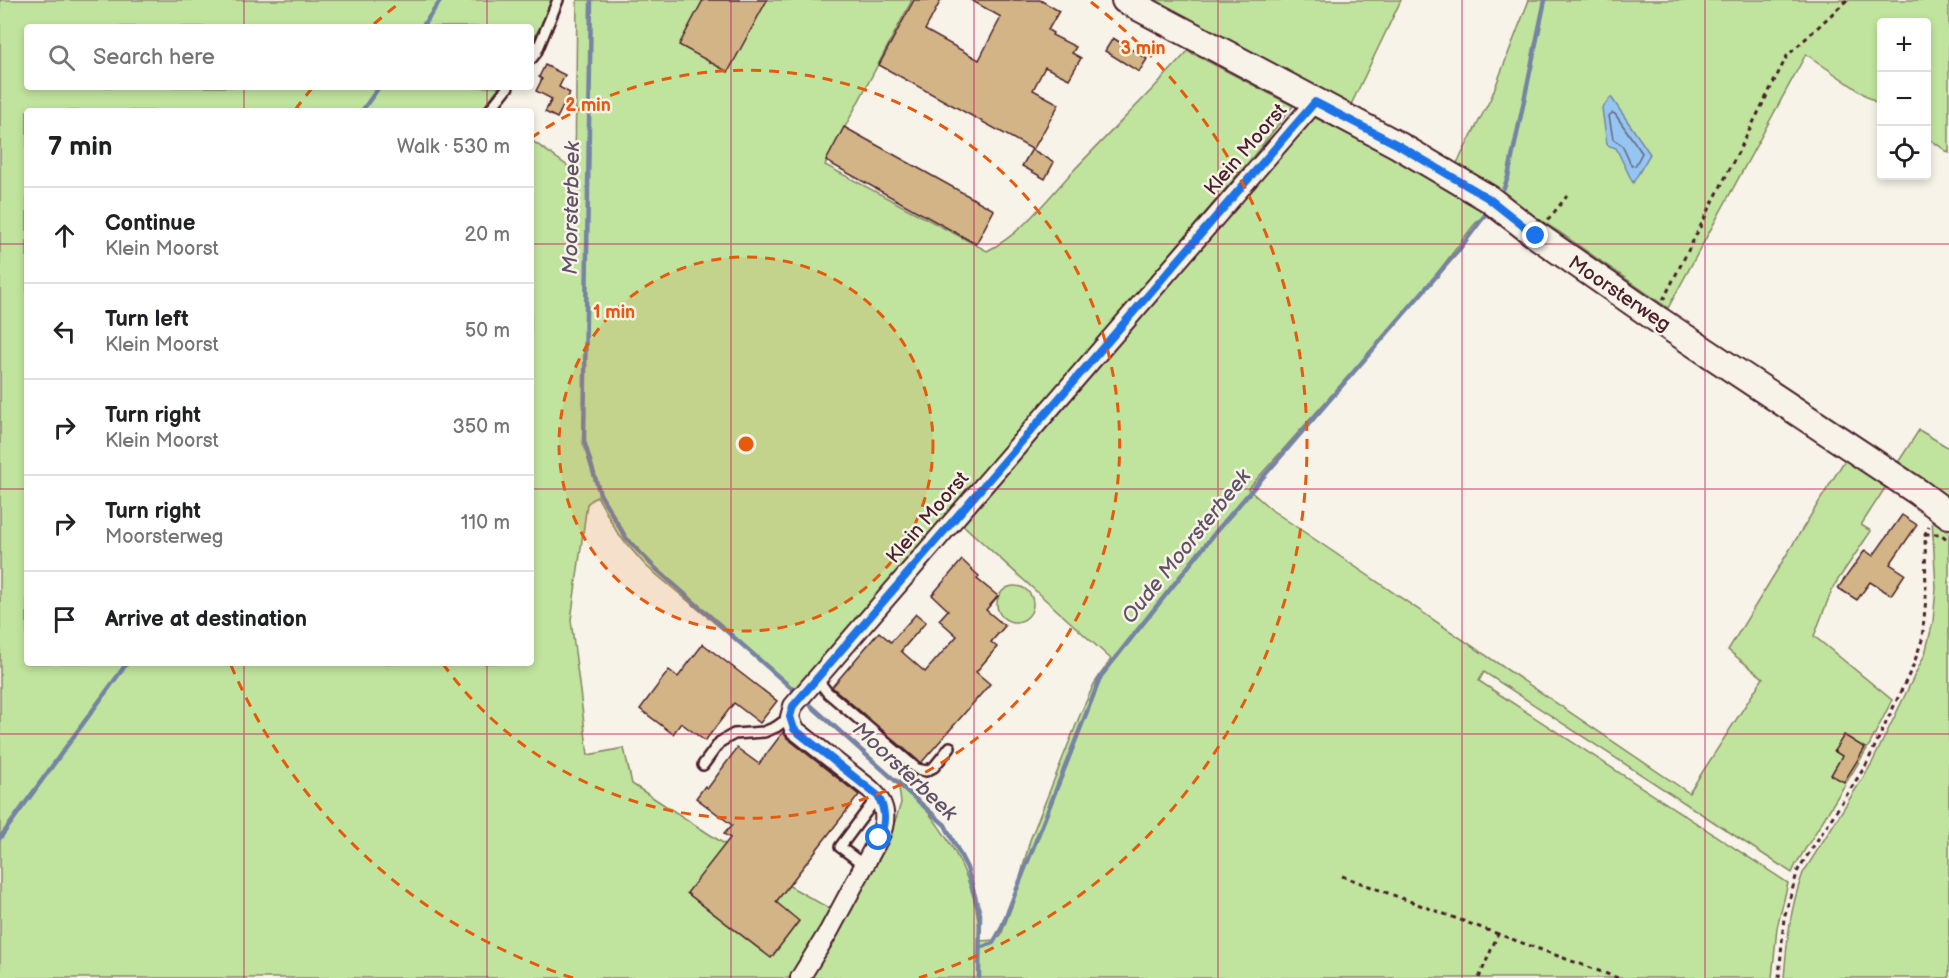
<!DOCTYPE html>
<html lang="en">
<head>
<meta charset="utf-8">
<style>
  :root { --surface:#fff; --page:#f6f6f6; --text:#202124; --muted:#757577; --line:#e0e0e0 }
  body { margin:0; font-family:"Balsamiq Sans",sans-serif; background:var(--page); color:var(--text) }
  .controls { position:absolute; right:18px; top:18px; display:grid; overflow:hidden; border-radius:6px; box-shadow:0 3px 9px #0003 }
  .controls button { width:54px; height:54px; display:grid; place-items:center; padding:0; border:0; border-bottom:2px solid var(--line); background:var(--surface); color:var(--text); font:30px sans-serif }
  .stop { position:absolute; width:18px; height:18px; margin:-14px; border:4px solid #1a73e8; border-radius:50%; background:#fff }
  .stop.end { background:#1a73e8; border-color:#fff; box-shadow:0 2px 6px #0008 }
  .list { margin:0; padding:0; list-style:none }
  h2 { display:flex; justify-content:space-between; align-items:center; height:78px; margin:0; padding:0 24px; font-size:26px }
  h2 small { font-size:20px; font-weight:400; color:var(--muted) }
  .list li { display:grid; grid-template-columns:39px 1fr auto; gap:18px; align-items:center; box-sizing:border-box; height:96px; padding:0 24px; border-top:2px solid var(--line) }
  .list b { display:block; font-size:22px; white-space:nowrap }
  .list p { margin:0; font-size:20px; white-space:nowrap; color:var(--muted) }
  .list em { font-size:20px; font-style:normal; color:var(--muted) }
  .icon { flex:none; width:33px; height:33px; fill:none; stroke:currentColor; stroke-width:2; stroke-linecap:round; stroke-linejoin:round }
  .map { position:relative; flex:none; width:1949px; height:978px; overflow:hidden }
  .search { position:absolute; background:var(--surface); box-shadow:0 3px 9px #0003; left:24px; top:24px; width:510px; height:66px; display:flex; align-items:center; gap:15px; box-sizing:border-box; padding:0 21px; border-radius:6px; color:var(--muted); font-size:22px }
  .panel { position:absolute; background:var(--surface); box-shadow:0 3px 9px #0003; left:24px; top:108px; width:510px; height:558px; border-radius:6px }
  .map>svg:first-child { display:block }
</style>
</head>
<body>
<div class="map">
<svg width="1949" height="978" viewBox="0 0 1949 978">
  <rect width="100%" height="100%" fill="#f7f3e8"/>
  <filter id="ink" filterUnits="userSpaceOnUse"><feTurbulence type="fractalNoise" baseFrequency=".0167" numOctaves="2"/><feDisplacementMap in="SourceGraphic" scale="12" xChannelSelector="R" yChannelSelector="G"/><feConvolveMatrix kernelMatrix="1 2 1 2 8 2 1 2 1" color-interpolation-filters="sRGB"/></filter>
  <g filter="url(#ink)">
    <!-- green -->
    <g fill="#c0e49e" stroke="#858264" stroke-width="1.5">
      <path d="M0,0H551L549,12L531,43V27H27V87H499L481,111H27V663H531V140L575,171L577,0H912L825,165L987,251C1022,234 1048,198 1074,170C1112,130 1151,92 1188,51L1293,106L1251,159L798,692L646,566L618,534L597,496L587,504L571,620L588,755L624,748L632,784L786,884L832,910L817,938L791,978H0Z"/>
      <path d="M1138,0H1401L1348,111Z"/>
      <path d="M1529,0H1949V153L1927,137L1926,22H1882L1881,106L1806,54L1668,308L1559,232L1455,167L1491,98Z"/>
      <path d="M1310,115L1466,194L1487,212L1473,226L1429,284L1401,317L1248,489L1273,511L1689,793L1763,678L1728,650L1846,458L1887,485L1861,525L1871,531L1833,587L1814,636L1892,700L1870,744L1796,864L1792,873L1484,672L1479,681L1788,883L1777,928L1772,978H805L895,822L901,803L898,780C943,822 978,878 980,941L995,940L1001,935L1015,898L1030,840L1080,715L1094,684L1111,659L963,525Z"/>
      <path d="M1919,430L1949,448V499L1897,464Z"/>
      <path d="M1932,518L1949,532V978H1784C1787,941 1790,908 1803,873L1871,765L1925,654L1933,622L1936,588Z"/>
      <circle cx="1015" cy="604" r="18"/>
    </g>
    <!-- water -->
    <path fill="#94c6f1" stroke="#7683a2" stroke-width="1.5" d="M1611,97L1650,154L1633,183L1616,148L1607,145L1602,108Z"/>
    <g fill="none" stroke-linecap="round" stroke-linejoin="round">
      <!-- shore -->
      <path stroke="#68627a" stroke-width="1.5" d="M1612,113L1615,114L1642,153L1635,166L1631,165L1622,145L1613,139L1609,116Z"/>
      <!-- stream -->
      <g stroke="#7683a2" stroke-width="4.5">
        <path d="M591,0L584,441L600,494L626,538L655,568L796,692"/>
        <path d="M422,27L441,0"/>
        <path d="M362,111L379,87"/>
        <path d="M1504,188L1508,177L1545,0"/>
        <path d="M808,703L945,825L967,868L980,914L979,978"/>
        <path d="M0,838L127,663"/>
        <path d="M980,948L993,943L1001,929L1101,676L1219,528L1458,251L1489,210"/>
      </g>
    </g>
    <!-- building -->
    <g fill="#d2b486" stroke="#4a1f2b" stroke-width="1.5">
      <path d="M703,0H767L728,72L679,45Z"/>
      <path d="M914,0H941L925,30L979,60L1001,17L971,0H1040L1059,11L1048,30L1053,33L1052,35L1076,47L1072,53L1081,58L1069,79L1045,67L1033,90L1059,104L1033,150L1054,162L1045,179L1022,166L1032,149L879,65Z"/>
      <path d="M1113,38L1147,59L1139,72L1105,51Z"/>
      <path d="M545,65L565,75L559,87L570,93L557,118L545,112L552,99L536,91L542,79L539,77Z"/>
      <path d="M844,127L994,210L976,244L826,161Z"/>
      <path d="M1902,515L1917,525L1890,564L1905,574L1891,595L1870,582L1857,600L1838,588L1865,550L1873,556Z"/>
      <path d="M962,560L979,576L977,579L998,596L986,610L1005,626L991,642L997,647L976,672L990,684L921,763L832,687L879,632L891,642L916,614L926,622L901,651L925,672L957,636L939,620L948,610L932,595Z"/>
      <path d="M703,644L777,701L760,723L734,703L705,741L681,723L673,734L640,709L669,670L678,677Z"/>
      <path d="M783,732L787,738L859,795L776,902L799,921L771,958L687,893L730,838L724,834L732,825L696,798L705,786L708,788L737,748L759,764Z"/>
      <path d="M1844,735L1865,748L1844,782L1831,775L1842,756L1834,751Z"/>
    </g>
    <g fill="none" stroke-linecap="round" stroke-linejoin="round">
      <!-- lane casing -->
      <g stroke="#4a1f2b" stroke-width="14">
        <g id="lane">
          <path d="M531,59L536,53L558,0"/>
          <path d="M489,111L508,87"/>
          <path d="M817,679L827,692L917,769L926,771L934,767L950,747"/>
          <path d="M703,765L720,742L734,734L764,732L776,727L790,717"/>
          <path d="M864,865L840,847L878,796"/>
        </g>
      </g>
      <!-- street casing -->
      <g stroke="#4a1f2b" stroke-width="22">
        <path id="street" d="M800,978L829,931L879,838C888,819 886,803 870,789L794,729L790,717L793,706L1315,102"/>
      </g>
      <!-- secondary casing -->
      <g stroke="#4a1f2b" stroke-width="30">
        <path id="secondary" d="M1125,0L1398,145L1488,198L1536,235L1654,317L1918,492L1949,515"/>
      </g>
      <!-- path -->
      <g stroke="#4a1f2b" stroke-width="3" stroke-dasharray="4.5 4.5" stroke-linecap="butt">
        <path d="M1548,220L1567,196"/>
        <path d="M1663,300L1787,56L1847,0"/>
        <path d="M1925,534H1941L1949,541"/>
        <path d="M1342,876L1498,934"/>
        <path d="M1479,978L1498,934L1618,978"/>
        <path d="M1779,978L1784,918L1798,870L1866,765L1913,666L1922,640L1926,598L1925,534L1929,526"/>
      </g>
      <!-- lane -->
      <use href="#lane" stroke="#f7f3e8" stroke-width="9"/>
      <!-- street -->
      <use href="#street" stroke="#f7f3e8" stroke-width="18"/>
      <!-- secondary -->
      <use href="#secondary" stroke="#f7f3e8" stroke-width="26"/>
    </g>
  </g>
  <g fill="none" stroke-linecap="round" stroke-linejoin="round" filter="url(#ink)">
    <!-- route -->
    <path stroke="#1a73e8" stroke-width="8" d="M879,838C886,823 886,811 878,796L794,729L790,717L793,706L1315,102L1398,145L1488,198L1536,236"/>
  </g>
  <!-- grid -->
  <path fill="none" stroke="#c2185b" stroke-width="1.5" stroke-opacity="0.55" d="M244,0V27M487,0V27M731,0V978M974,0V978M1218,0V978M1462,0V978M1705,0V978M244,87V111M487,87V111M0,244H27M531,244H1949M0,489H27M531,489H1949M244,663V978M487,663V978M0,734H1949"/>
  <!-- distance rings -->
  <circle cx="746" cy="444" r="187" fill="#e8590c" fill-opacity=".12"/>
  <g fill="none" stroke="#e8590c" stroke-width="3" stroke-dasharray="10 8">
    <circle cx="746" cy="444" r="187"/>
    <path d="M531 138A374 374 0 1 1 443 664"/>
    <path d="M573 978A561 561 0 0 1 230 663M295 110A561 561 0 0 1 313 87M374 24A561 561 0 0 1 401 2M1091 2A561 561 0 0 1 919 978"/>
  </g>
  <g text-anchor="middle" stroke-width="5" stroke-linejoin="round" paint-order="stroke">
    <!-- street labels -->
    <g font-size="20" fill="#4a1f2b" stroke="#f7f3e8">
      <text transform="translate(1245 149) rotate(-49)" y="7">Klein Moorst</text>
      <text transform="translate(1620 293) rotate(34)" y="7">Moorsterweg</text>
      <text transform="translate(927 517) rotate(-49)" y="7">Klein Moorst</text>
    </g>
    <!-- water labels -->
    <g font-size="21" font-style="italic" fill="#605166" stroke="#f7f3e8">
      <text transform="translate(571 208) rotate(-89)" y="7">Moorsterbeek</text>
      <text transform="translate(1186 546) rotate(-51)" y="7">Oude Moorsterbeek</text>
      <text transform="translate(905 771) rotate(43)" y="7">Moorsterbeek</text>
    </g>
  </g>
  <circle cx="746" cy="444" r="9" fill="#e8590c" stroke="#f7f3e8" stroke-width="3"/>
  <g font-size="18" text-anchor="middle" font-weight="bold" fill="#e8590c" stroke="#f7f3e8" stroke-width="5" stroke-linejoin="round" paint-order="stroke">
    <text x="1143" y="54">3 min</text>
    <text x="588" y="111">2 min</text>
    <text x="614" y="318">1 min</text>
  </g>
</svg>
<div class="controls">
<button>+</button>
<button>−</button>
<button><svg class="icon" aria-label="locate" viewBox="0 0 24 24"><circle cx="12" cy="12" r="6"/><path d="M12 2v4M12 18v4M2 12h4M18 12h4"/></svg></button>
</div>
<div class="stop" style="left:879px;top:838px"></div>
<div class="stop end" style="left:1536px;top:236px"></div>
<div class="search"><svg class="icon" aria-label="search" viewBox="0 0 24 24"><circle cx="10" cy="10" r="6"/><path d="M15 15l6 6"/></svg>Search here</div>
<section class="panel">
<h2>7 min<small>Walk · 530 m</small></h2>
<ul class="list">
<li><svg class="icon" aria-label="ahead" viewBox="0 0 24 24"><path d="M12 20V5M6 11l6-6 6 6"/></svg><div><b>Continue</b><p>Klein Moorst</p></div><em>20 m</em></li>
<li><svg class="icon" aria-label="left" viewBox="0 0 24 24"><path d="M17 20v-9H6M10 6l-5 5 5 5"/></svg><div><b>Turn left</b><p>Klein Moorst</p></div><em>50 m</em></li>
<li><svg class="icon" aria-label="right" viewBox="0 0 24 24"><path d="M7 20v-9h11M14 6l5 5-5 5"/></svg><div><b>Turn right</b><p>Klein Moorst</p></div><em>350 m</em></li>
<li><svg class="icon" aria-label="right" viewBox="0 0 24 24"><path d="M7 20v-9h11M14 6l5 5-5 5"/></svg><div><b>Turn right</b><p>Moorsterweg</p></div><em>110 m</em></li>
<li><svg class="icon" aria-label="arrive" viewBox="0 0 24 24"><path d="M6 21V4h12l-3 4 3 4H6"/></svg><div><b>Arrive at destination</b></div></li>
</ul>
</section>
</div>
</body>
</html>
